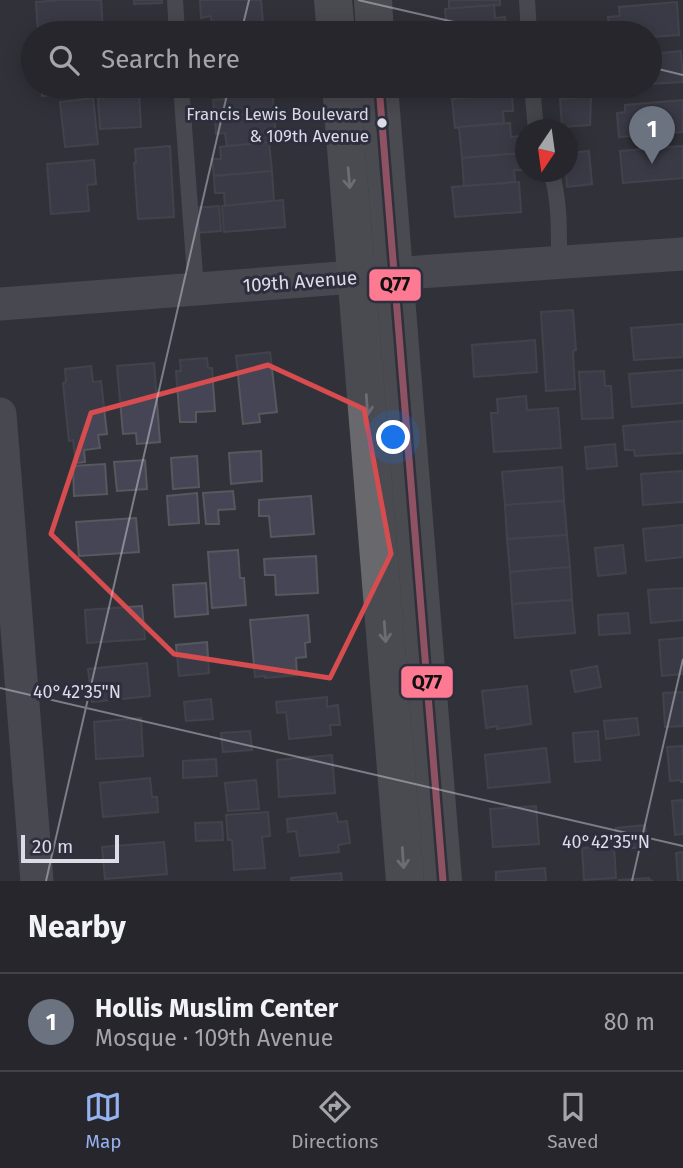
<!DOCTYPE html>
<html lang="en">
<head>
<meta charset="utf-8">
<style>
  :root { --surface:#26262c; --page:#323238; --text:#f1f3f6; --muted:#a4a5a9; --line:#424348; --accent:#95b2f1 }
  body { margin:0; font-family:"Fira Sans",sans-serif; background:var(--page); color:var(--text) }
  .compass { position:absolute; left:515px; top:119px; width:63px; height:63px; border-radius:50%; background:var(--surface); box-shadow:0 4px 18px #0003; rotate:193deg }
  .scale { position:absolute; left:21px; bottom:18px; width:98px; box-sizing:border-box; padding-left:7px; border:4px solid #dbdce6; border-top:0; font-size:19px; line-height:24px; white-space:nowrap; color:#dbdce6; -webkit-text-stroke:5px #2e2f3e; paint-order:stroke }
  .you { position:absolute; left:394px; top:438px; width:24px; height:24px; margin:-18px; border:5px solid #fff; border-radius:50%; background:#1a73e8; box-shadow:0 0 0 10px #1a73e833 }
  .badge { display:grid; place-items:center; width:46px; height:46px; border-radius:50%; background:var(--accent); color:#fff; font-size:23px; font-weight:700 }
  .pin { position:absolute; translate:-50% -58px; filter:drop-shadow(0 2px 4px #0008) }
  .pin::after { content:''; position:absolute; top:37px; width:24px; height:21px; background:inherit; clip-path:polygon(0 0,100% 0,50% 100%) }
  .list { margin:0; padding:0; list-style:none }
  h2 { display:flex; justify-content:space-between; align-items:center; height:91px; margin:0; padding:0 28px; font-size:30px }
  h2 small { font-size:23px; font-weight:400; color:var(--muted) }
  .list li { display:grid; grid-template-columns:46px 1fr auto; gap:21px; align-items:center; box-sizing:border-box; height:98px; padding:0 28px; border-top:2px solid var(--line) }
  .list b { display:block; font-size:26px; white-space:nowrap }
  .list p { margin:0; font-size:23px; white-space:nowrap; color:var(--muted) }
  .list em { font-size:23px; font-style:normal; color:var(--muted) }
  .icon { flex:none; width:38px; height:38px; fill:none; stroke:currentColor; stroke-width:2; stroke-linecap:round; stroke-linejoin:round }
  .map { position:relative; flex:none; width:683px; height:881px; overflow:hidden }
  .search { position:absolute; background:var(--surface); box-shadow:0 4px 18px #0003; left:21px; right:21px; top:21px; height:77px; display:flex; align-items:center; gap:18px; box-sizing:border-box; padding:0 24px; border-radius:38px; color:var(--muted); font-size:26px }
  .sheet { height:189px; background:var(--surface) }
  nav { display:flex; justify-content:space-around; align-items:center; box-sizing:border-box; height:98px; border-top:2px solid var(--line); background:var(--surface); font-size:19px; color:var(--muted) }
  nav a { display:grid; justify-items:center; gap:4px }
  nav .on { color:var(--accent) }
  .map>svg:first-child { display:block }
</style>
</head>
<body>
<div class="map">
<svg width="683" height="881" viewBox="0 0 683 881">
  <rect width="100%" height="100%" fill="#32323a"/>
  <!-- building -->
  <g fill="#454556" stroke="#57575e" stroke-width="2">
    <path d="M62,0H101L103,30L38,33L36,2Z"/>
    <path d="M134,0H162V3L134,4Z"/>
    <path d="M200,0H261L263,23L212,28L211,16L201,18Z"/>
    <path d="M449,0H500V5L449,9Z"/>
    <path d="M677,2L679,35L650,37V33H610L608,17L620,16L619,7Z"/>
    <path d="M494,5L495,18L505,17L507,33H447L445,9Z"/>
    <path d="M266,24L267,33H218V27Z"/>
    <path d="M681,51L683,82L650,84V54Z"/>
    <path d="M41,86H115V91L42,96Z"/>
    <path d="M234,86H272L274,112L215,117L213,100L224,99L223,87Z"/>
    <path d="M451,86H511L512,94L452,99Z"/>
    <path d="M512,94L513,111H503L504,123L455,128L452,99Z"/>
    <path d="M139,95L141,127L100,129L98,98Z"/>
    <path d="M591,96L590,125L562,127L560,99Z"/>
    <path d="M93,98L98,144L65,147L60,102Z"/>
    <path d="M683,100V132L619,137L617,113L625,112V105Z"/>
    <path d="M274,112L276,142L227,146L225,133L216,134L215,117Z"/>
    <path d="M510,123L511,137L521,136L522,153L462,158L459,127Z"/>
    <path d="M269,142L272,171L214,176L212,159H221L220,147Z"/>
    <path d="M170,146L174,217L138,219L134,163H136L135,149Z"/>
    <path d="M683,146V178L623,183L620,151Z"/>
    <path d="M589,151L592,184L567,187L566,172H568V153Z"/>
    <path d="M522,153L524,170H514L515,182L464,186L462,158Z"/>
    <path d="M94,160L96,184L87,185L89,211L51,214L47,164Z"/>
    <path d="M272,171L274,201L225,206L224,193H215L214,176Z"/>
    <path d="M519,182L521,212L455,217L452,187Z"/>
    <path d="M283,200L285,227L224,232L222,206Z"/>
    <path d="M219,206L221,231L197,233L195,208Z"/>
    <path d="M573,310L576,350L573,351L575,389L546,391L541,312Z"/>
    <path d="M683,324V357L634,360L631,328Z"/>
    <path d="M535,340L537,372L474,377L472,345Z"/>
    <path d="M270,352L277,412L259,414L260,422L243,424L236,356Z"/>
    <path d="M207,358L208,368H212L215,411L196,412V422H180L176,371H181L180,360Z"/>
    <path d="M154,363L160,442L137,444L136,433L123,434L117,366Z"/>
    <path d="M91,366L93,382L101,381L107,434L98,435L100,448L84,450L85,462L76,463L73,440L69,441L63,383L66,382L65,369Z"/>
    <path d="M683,370V403L632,407L629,374Z"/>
    <path d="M604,371L605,386H611L613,418L582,419L579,372Z"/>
    <path d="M526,396L527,410L558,408L561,448L494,452L491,413H498L497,399Z"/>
    <path d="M683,421V453L635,456L634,450H625L623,426Z"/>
    <path d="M615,444L617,466L587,469L585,447Z"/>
    <path d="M261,451L262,481L231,484L229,453Z"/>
    <path d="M197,456L199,487L173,489L171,458Z"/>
    <path d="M145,460L147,489L117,491L114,462Z"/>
    <path d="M105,464L107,494L74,496L73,466Z"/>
    <path d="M562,467L564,501L505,505L502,472Z"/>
    <path d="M683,471V502L643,505L641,474Z"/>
    <path d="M233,491L235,509L218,510L219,524H206L203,493Z"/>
    <path d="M197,493L199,523L169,525L167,496Z"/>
    <path d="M311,496L314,534L271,537L269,516H259V500Z"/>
    <path d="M564,501L567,535L507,539L505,505Z"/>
    <path d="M136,518L139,552L79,556L76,522Z"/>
    <path d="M683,525V557L646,561L643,529Z"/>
    <path d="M567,535L570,567L510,572L507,539Z"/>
    <path d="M623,545L626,573L598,576L595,548Z"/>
    <path d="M238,550L240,578H244L246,605L212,608L208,552Z"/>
    <path d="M316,556L318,593L276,595L275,575H265L264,559Z"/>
    <path d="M570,567L572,600L512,604L510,572Z"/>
    <path d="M206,583L208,614L175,617L173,585Z"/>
    <path d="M683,588V620L651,623L648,590Z"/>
    <path d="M572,600L575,633L515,638L512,604Z"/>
    <path d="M142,606L145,639L87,643L85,610Z"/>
    <path d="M628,613L630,633L599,635L598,615Z"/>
    <path d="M308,615L310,642L305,643L306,657L296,658L297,675L265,678V676L255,677L250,620Z"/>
    <path d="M683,638V674L662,676L659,640Z"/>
    <path d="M207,642L209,673L179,676L176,645Z"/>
    <path d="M147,663L150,696L92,702L88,669Z"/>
    <path d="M597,666L601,687L575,692L571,671Z"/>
    <path d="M527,686L531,724L497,729V726L486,728L482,691Z"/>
    <path d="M683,692V726L665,727L663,693Z"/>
    <path d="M327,697V707L338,705L340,725H330L331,735L289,739L286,712L277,713L276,702Z"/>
    <path d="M211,699L213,719L186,721L184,702Z"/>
    <path d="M141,718L143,756L96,759L94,722Z"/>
    <path d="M637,718L639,735L606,739L604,721Z"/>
    <path d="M250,731L252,750L223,752L221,733Z"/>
    <path d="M598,731L600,760L575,762L573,733Z"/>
    <path d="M683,746V782H681V780L670,781L667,747Z"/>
    <path d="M546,748L550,782L488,788L485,755Z"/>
    <path d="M332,755L335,793L279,797L277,760Z"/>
    <path d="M216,759L217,776L183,778V761Z"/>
    <path d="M150,778L152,797H157L158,812L103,817L100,783Z"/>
    <path d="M256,780L259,809L228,811L225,783Z"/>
    <path d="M683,800V834L675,835L672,801Z"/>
    <path d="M536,806L539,844L493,847L490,809Z"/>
    <path d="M268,812L270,836L262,837L265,868L234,870L232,840H228L226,815Z"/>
    <path d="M336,813L338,822L347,821L350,843L338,845L339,852L300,856L296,831L288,832L287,819Z"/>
    <path d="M222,822L223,840L196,841L195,823Z"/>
    <path d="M645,825L647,847L617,849L616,828Z"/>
    <path d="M164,842L167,874L105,879L102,847Z"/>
    <path d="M614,846L616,878L584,880L582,848Z"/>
    <path d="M683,852V881H678L676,853Z"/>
    <path d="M545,868L546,881H496V872Z"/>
    <path d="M341,873L342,881H291V878Z"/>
    <path d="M649,878V880L653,881L618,880Z"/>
  </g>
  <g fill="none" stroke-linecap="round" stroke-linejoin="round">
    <!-- service -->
    <g stroke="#65656a" stroke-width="16">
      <path d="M175,0L177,33"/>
      <path d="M527,0L529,33"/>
      <path d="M181,86L196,289"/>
      <path d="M532,86L536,130"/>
      <path d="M551,172C560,198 559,234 559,263"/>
    </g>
    <!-- minor -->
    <g stroke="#65656a" stroke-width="33">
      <path d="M0,304L433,271L683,254"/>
      <path d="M0,414L37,881"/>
    </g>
    <!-- primary -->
    <g stroke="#68686d" stroke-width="38">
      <path d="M333,0L336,33"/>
      <path d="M373,0L375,33"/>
      <path d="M341,86L405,881"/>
      <path d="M379,86L443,881"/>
    </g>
    <!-- bus-1 casing -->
    <g stroke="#2e2f3e" stroke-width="12">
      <path id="bus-1" d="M379,86L443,881"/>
    </g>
    <!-- bus-1 -->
    <use href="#bus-1" stroke="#fe7a93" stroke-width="7"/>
  </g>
  <!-- one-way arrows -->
  <defs><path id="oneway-shaft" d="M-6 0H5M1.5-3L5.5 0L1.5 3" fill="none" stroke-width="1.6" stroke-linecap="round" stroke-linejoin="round" transform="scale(1.75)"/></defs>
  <g stroke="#b3b3bc">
    <use href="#oneway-shaft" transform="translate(349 178) rotate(85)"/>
    <use href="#oneway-shaft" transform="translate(367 405) rotate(86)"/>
    <use href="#oneway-shaft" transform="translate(385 632) rotate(86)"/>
    <use href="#oneway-shaft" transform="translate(403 858) rotate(86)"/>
  </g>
  <!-- marked area -->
  <path d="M0 0H683V881H0ZM268,365L364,409L391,554L330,678L174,654L51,534L91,413Z" fill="#32323a" fill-opacity=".55" fill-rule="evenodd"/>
  <path fill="none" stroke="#d74c4e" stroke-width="5" stroke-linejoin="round" d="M268,365L364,409L391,554L330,678L174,654L51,534L91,413Z"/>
  <!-- ticks -->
  <path fill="none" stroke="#dbdce6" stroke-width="2" stroke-opacity="0.45" d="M358,0L502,33M241,33L249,0M650,67L683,75M0,688L683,846M46,881L229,86M632,881L683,659"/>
  <!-- markers -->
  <circle fill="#dbdce6" stroke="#2e2f3e" stroke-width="2.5" cx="382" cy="123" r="6"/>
  <g text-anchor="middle" stroke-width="6" stroke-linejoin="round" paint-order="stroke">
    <!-- bus labels -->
    <g font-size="17" fill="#dbdce6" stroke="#2e2f3e" text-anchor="end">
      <text x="369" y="120">Francis Lewis Boulevard<tspan x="369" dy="22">&amp; 109th Avenue</tspan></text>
    </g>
    <!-- street labels -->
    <g font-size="19" fill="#dbdce6" stroke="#2e2f3e">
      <text transform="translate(300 281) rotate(-4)" y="7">109th Avenue</text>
    </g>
  </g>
  <g font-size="18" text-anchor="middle" fill="#dbdce6" stroke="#2e2f3e" stroke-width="6" stroke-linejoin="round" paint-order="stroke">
    <text x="77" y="698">40°42'35"N</text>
    <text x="606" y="848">40°42'35"N</text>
  </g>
  <g stroke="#2e2f3e" stroke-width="2.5">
    <rect x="368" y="268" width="54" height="34" rx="7" fill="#fe7a93"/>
    <rect x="400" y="665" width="54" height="34" rx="7" fill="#fe7a93"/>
  </g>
  <g font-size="19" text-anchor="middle" font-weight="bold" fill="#111">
    <text x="395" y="291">Q77</text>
    <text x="427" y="689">Q77</text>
  </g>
</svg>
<svg class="compass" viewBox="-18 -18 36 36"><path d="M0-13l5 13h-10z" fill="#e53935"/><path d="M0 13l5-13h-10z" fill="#a4a5a9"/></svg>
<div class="scale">20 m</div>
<div class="you"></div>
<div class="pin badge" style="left:652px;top:164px;background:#6b7280">1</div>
<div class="search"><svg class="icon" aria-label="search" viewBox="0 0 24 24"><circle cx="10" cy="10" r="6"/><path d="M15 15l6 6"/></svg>Search here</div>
</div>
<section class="sheet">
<h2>Nearby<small></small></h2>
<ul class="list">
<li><span class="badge" style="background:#6b7280">1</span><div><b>Hollis Muslim Center</b><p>Mosque · 109th Avenue</p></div><em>80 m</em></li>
</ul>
</section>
<nav>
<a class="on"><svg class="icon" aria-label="map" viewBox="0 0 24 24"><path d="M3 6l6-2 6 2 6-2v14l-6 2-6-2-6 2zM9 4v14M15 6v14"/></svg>Map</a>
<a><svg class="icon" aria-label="directions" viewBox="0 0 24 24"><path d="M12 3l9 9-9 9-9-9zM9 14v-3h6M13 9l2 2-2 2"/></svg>Directions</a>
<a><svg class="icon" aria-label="saved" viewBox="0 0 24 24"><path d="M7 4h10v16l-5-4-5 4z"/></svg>Saved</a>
</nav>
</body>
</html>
